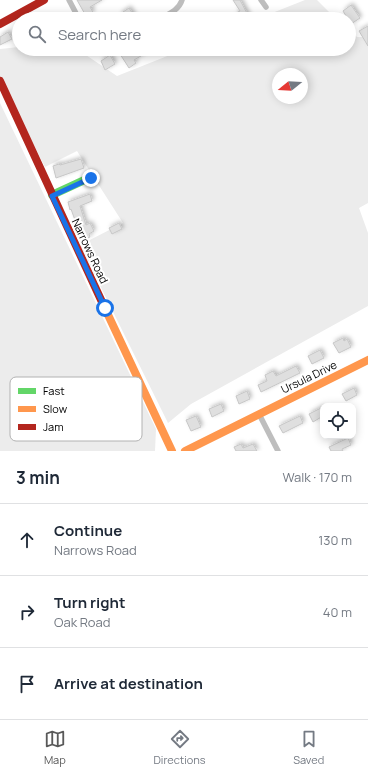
<!DOCTYPE html>
<html lang="en">
<head>
<meta charset="utf-8">
<style>
  :root { --surface:#fff; --page:#f6f6f7; --text:#1f2937; --muted:#747a83; --line:#e0e1e3; --accent:#595959 }
  body { margin:0; font-family:Manrope,sans-serif; background:var(--page); color:var(--text) }
  .controls { position:absolute; right:12px; bottom:12px; display:grid; overflow:hidden; border-radius:8px; box-shadow:0 2px 10px #0003 }
  .controls button { width:36px; height:36px; display:grid; place-items:center; padding:0; border:0; border-bottom:1px solid var(--line); background:var(--surface); color:var(--text); font:20px sans-serif }
  .compass { position:absolute; left:272px; top:68px; width:36px; height:36px; border-radius:50%; background:var(--surface); box-shadow:0 2px 10px #0003; rotate:252deg }
  .stop { position:absolute; width:12px; height:12px; margin:-9px; border:3px solid #1a73e8; border-radius:50%; background:#fff }
  .stop.end { background:#1a73e8; border-color:#fff; box-shadow:0 1px 4px #0008 }
  .list { margin:0; padding:0; list-style:none }
  h2 { display:flex; justify-content:space-between; align-items:center; height:52px; margin:0; padding:0 16px; font-size:17px }
  h2 small { font-size:13px; font-weight:400; color:var(--muted) }
  .list li { display:grid; grid-template-columns:26px 1fr auto; gap:12px; align-items:center; box-sizing:border-box; height:72px; padding:0 16px; border-top:1px solid var(--line) }
  .list b { display:block; font-size:15px; white-space:nowrap }
  .list p { margin:0; font-size:13px; white-space:nowrap; color:var(--muted) }
  .list em { font-size:13px; font-style:normal; color:var(--muted) }
  .icon { flex:none; width:22px; height:22px; fill:none; stroke:currentColor; stroke-width:2; stroke-linecap:round; stroke-linejoin:round }
  .map { position:relative; flex:none; width:368px; height:451px; overflow:hidden }
  .search { position:absolute; background:var(--surface); box-shadow:0 2px 10px #0003; left:12px; right:12px; top:12px; height:44px; display:flex; align-items:center; gap:10px; box-sizing:border-box; padding:0 14px; border-radius:22px; color:var(--muted); font-size:15px }
  .sheet { height:268px; background:var(--surface) }
  nav { display:flex; justify-content:space-around; align-items:center; box-sizing:border-box; height:56px; border-top:1px solid var(--line); background:var(--surface); font-size:11px; color:var(--muted) }
  nav a { display:grid; justify-items:center; gap:2px }
  nav .on { color:var(--accent) }
  .map>svg:first-child { display:block }
</style>
</head>
<body>
<div class="map">
<svg width="368" height="451" viewBox="0 0 368 451">
  <defs>
    <filter id="shadow"><feDropShadow dx="2" dy="-2" stdDeviation="2" flood-color="#0004"/></filter>
  </defs>
  <rect width="100%" height="100%" fill="#fff"/>
  <!-- green -->
  <g fill="#ececec" fill-rule="evenodd">
    <path d="M305,0H317L336,19H257Z"/>
    <path d="M349,30L357,37H368V203L359,208L368,233V306L191,404L168,423L80,245L123,223L77,151L45,167L0,78V49L19,47V49H77L117,76L185,49H349ZM278,74H302V98H278Z"/>
    <path d="M0,103L156,429L155,451H0Z"/>
  </g>
  <!-- building -->
  <g fill="#dfdfdf" stroke="#c7c7c7" filter="url(#shadow)">
    <path d="M77,0H102L90,7L93,12L86,16Z"/>
    <path d="M233,0H240L250,19H240L236,13L240,11Z"/>
    <path d="M351,5L360,18L351,24L343,11Z"/>
    <path d="M129,8L136,19H124L120,14Z"/>
    <path d="M368,26V46L359,31Z"/>
    <path d="M8,32L12,39L0,45V37Z"/>
    <path d="M129,49H153L134,60L136,63L129,68L120,54Z"/>
    <path d="M110,55L115,64L105,70L101,61Z"/>
    <path d="M81,159L84,168L56,178L53,166L59,164L60,165Z"/>
    <path d="M90,194L92,201L80,206L86,225L90,223L94,231L89,234L90,237L88,238L79,222L76,223L71,209L70,210L68,202Z"/>
    <path d="M119,223L122,229L112,234L109,228Z"/>
    <path d="M343,338L344,341L347,339L351,347L339,353L333,343Z"/>
    <path d="M320,350L324,358L312,364L308,356Z"/>
    <path d="M296,366L300,373L261,392L258,385L267,381L265,375L273,371L276,376Z"/>
    <path d="M354,388L357,395L346,401L342,394Z"/>
    <path d="M247,391L250,399L239,404L236,396Z"/>
    <path d="M221,404L224,411L212,417L209,409Z"/>
    <path d="M323,407V416L313,422L309,414Z"/>
    <path d="M196,416L201,427L191,431L186,420Z"/>
    <path d="M300,416L303,423L283,433L279,426Z"/>
    <path d="M348,438L351,445L342,449L343,451H331L329,447Z"/>
    <path d="M241,444L243,448L253,444L257,451H236L234,447Z"/>
  </g>
  <g fill="none" stroke-linecap="round" stroke-linejoin="round">
    <!-- street -->
    <g stroke="#bebebe" stroke-width="5.5">
      <path d="M69,0L79,19"/>
      <path d="M261,0L266,7"/>
      <path d="M160,19C169,14 179,10 182,0"/>
      <path d="M259,414L278,451"/>
    </g>
    <!-- fast -->
    <path stroke="#63d668" stroke-width="8" d="M52,195L91,177"/>
    <!-- slow -->
    <g stroke="#ff974d" stroke-width="8">
      <path d="M102,302L172,451"/>
      <path d="M185,451L368,360"/>
    </g>
    <!-- jam -->
    <g stroke="#b3261e" stroke-width="8">
      <path d="M0,24L44,0"/>
      <path d="M0,81L102,302"/>
    </g>
  </g>
  <g fill="none" stroke-linecap="round" stroke-linejoin="round">
    <!-- route -->
    <path stroke="#1a73e8" stroke-width="5" d="M91,178L52,196L105,308"/>
  </g>
  <g text-anchor="middle" stroke-width="4" stroke-linejoin="round" paint-order="stroke">
    <!-- street labels -->
    <g font-size="11" fill="#000" stroke="#fff">
      <text transform="translate(90 251) rotate(65)" y="4">Narrows Road</text>
      <text transform="translate(309 377) rotate(-26)" y="4">Ursula Drive</text>
    </g>
  </g>
  <!-- legend -->
  <rect x="10" y="377" width="132" height="64" rx="6" fill="#fff" stroke="#b2b2b2" stroke-width="1"/>
  <rect x="18" y="388" width="18" height="6" fill="#63d668"/>
  <rect x="18" y="406" width="18" height="6" fill="#ff974d"/>
  <rect x="18" y="424" width="18" height="6" fill="#b3261e"/>
  <g font-size="11" fill="#000">
    <text x="43" y="395">Fast</text>
    <text x="43" y="413">Slow</text>
    <text x="43" y="431">Jam</text>
  </g>
</svg>
<div class="controls">
<button><svg class="icon" aria-label="locate" viewBox="0 0 24 24"><circle cx="12" cy="12" r="6"/><path d="M12 2v4M12 18v4M2 12h4M18 12h4"/></svg></button>
</div>
<svg class="compass" viewBox="-18 -18 36 36"><path d="M0-13l5 13h-10z" fill="#e53935"/><path d="M0 13l5-13h-10z" fill="#747a83"/></svg>
<div class="stop" style="left:105px;top:308px"></div>
<div class="stop end" style="left:91px;top:178px"></div>
<div class="search"><svg class="icon" aria-label="search" viewBox="0 0 24 24"><circle cx="10" cy="10" r="6"/><path d="M15 15l6 6"/></svg>Search here</div>
</div>
<section class="sheet">
<h2>3 min<small>Walk · 170 m</small></h2>
<ul class="list">
<li><svg class="icon" aria-label="ahead" viewBox="0 0 24 24"><path d="M12 20V5M6 11l6-6 6 6"/></svg><div><b>Continue</b><p>Narrows Road</p></div><em>130 m</em></li>
<li><svg class="icon" aria-label="right" viewBox="0 0 24 24"><path d="M7 20v-9h11M14 6l5 5-5 5"/></svg><div><b>Turn right</b><p>Oak Road</p></div><em>40 m</em></li>
<li><svg class="icon" aria-label="arrive" viewBox="0 0 24 24"><path d="M6 21V4h12l-3 4 3 4H6"/></svg><div><b>Arrive at destination</b></div></li>
</ul>
</section>
<nav>
<a class="on"><svg class="icon" aria-label="map" viewBox="0 0 24 24"><path d="M3 6l6-2 6 2 6-2v14l-6 2-6-2-6 2zM9 4v14M15 6v14"/></svg>Map</a>
<a><svg class="icon" aria-label="directions" viewBox="0 0 24 24"><path d="M12 3l9 9-9 9-9-9zM9 14v-3h6M13 9l2 2-2 2"/></svg>Directions</a>
<a><svg class="icon" aria-label="saved" viewBox="0 0 24 24"><path d="M7 4h10v16l-5-4-5 4z"/></svg>Saved</a>
</nav>
</body>
</html>
